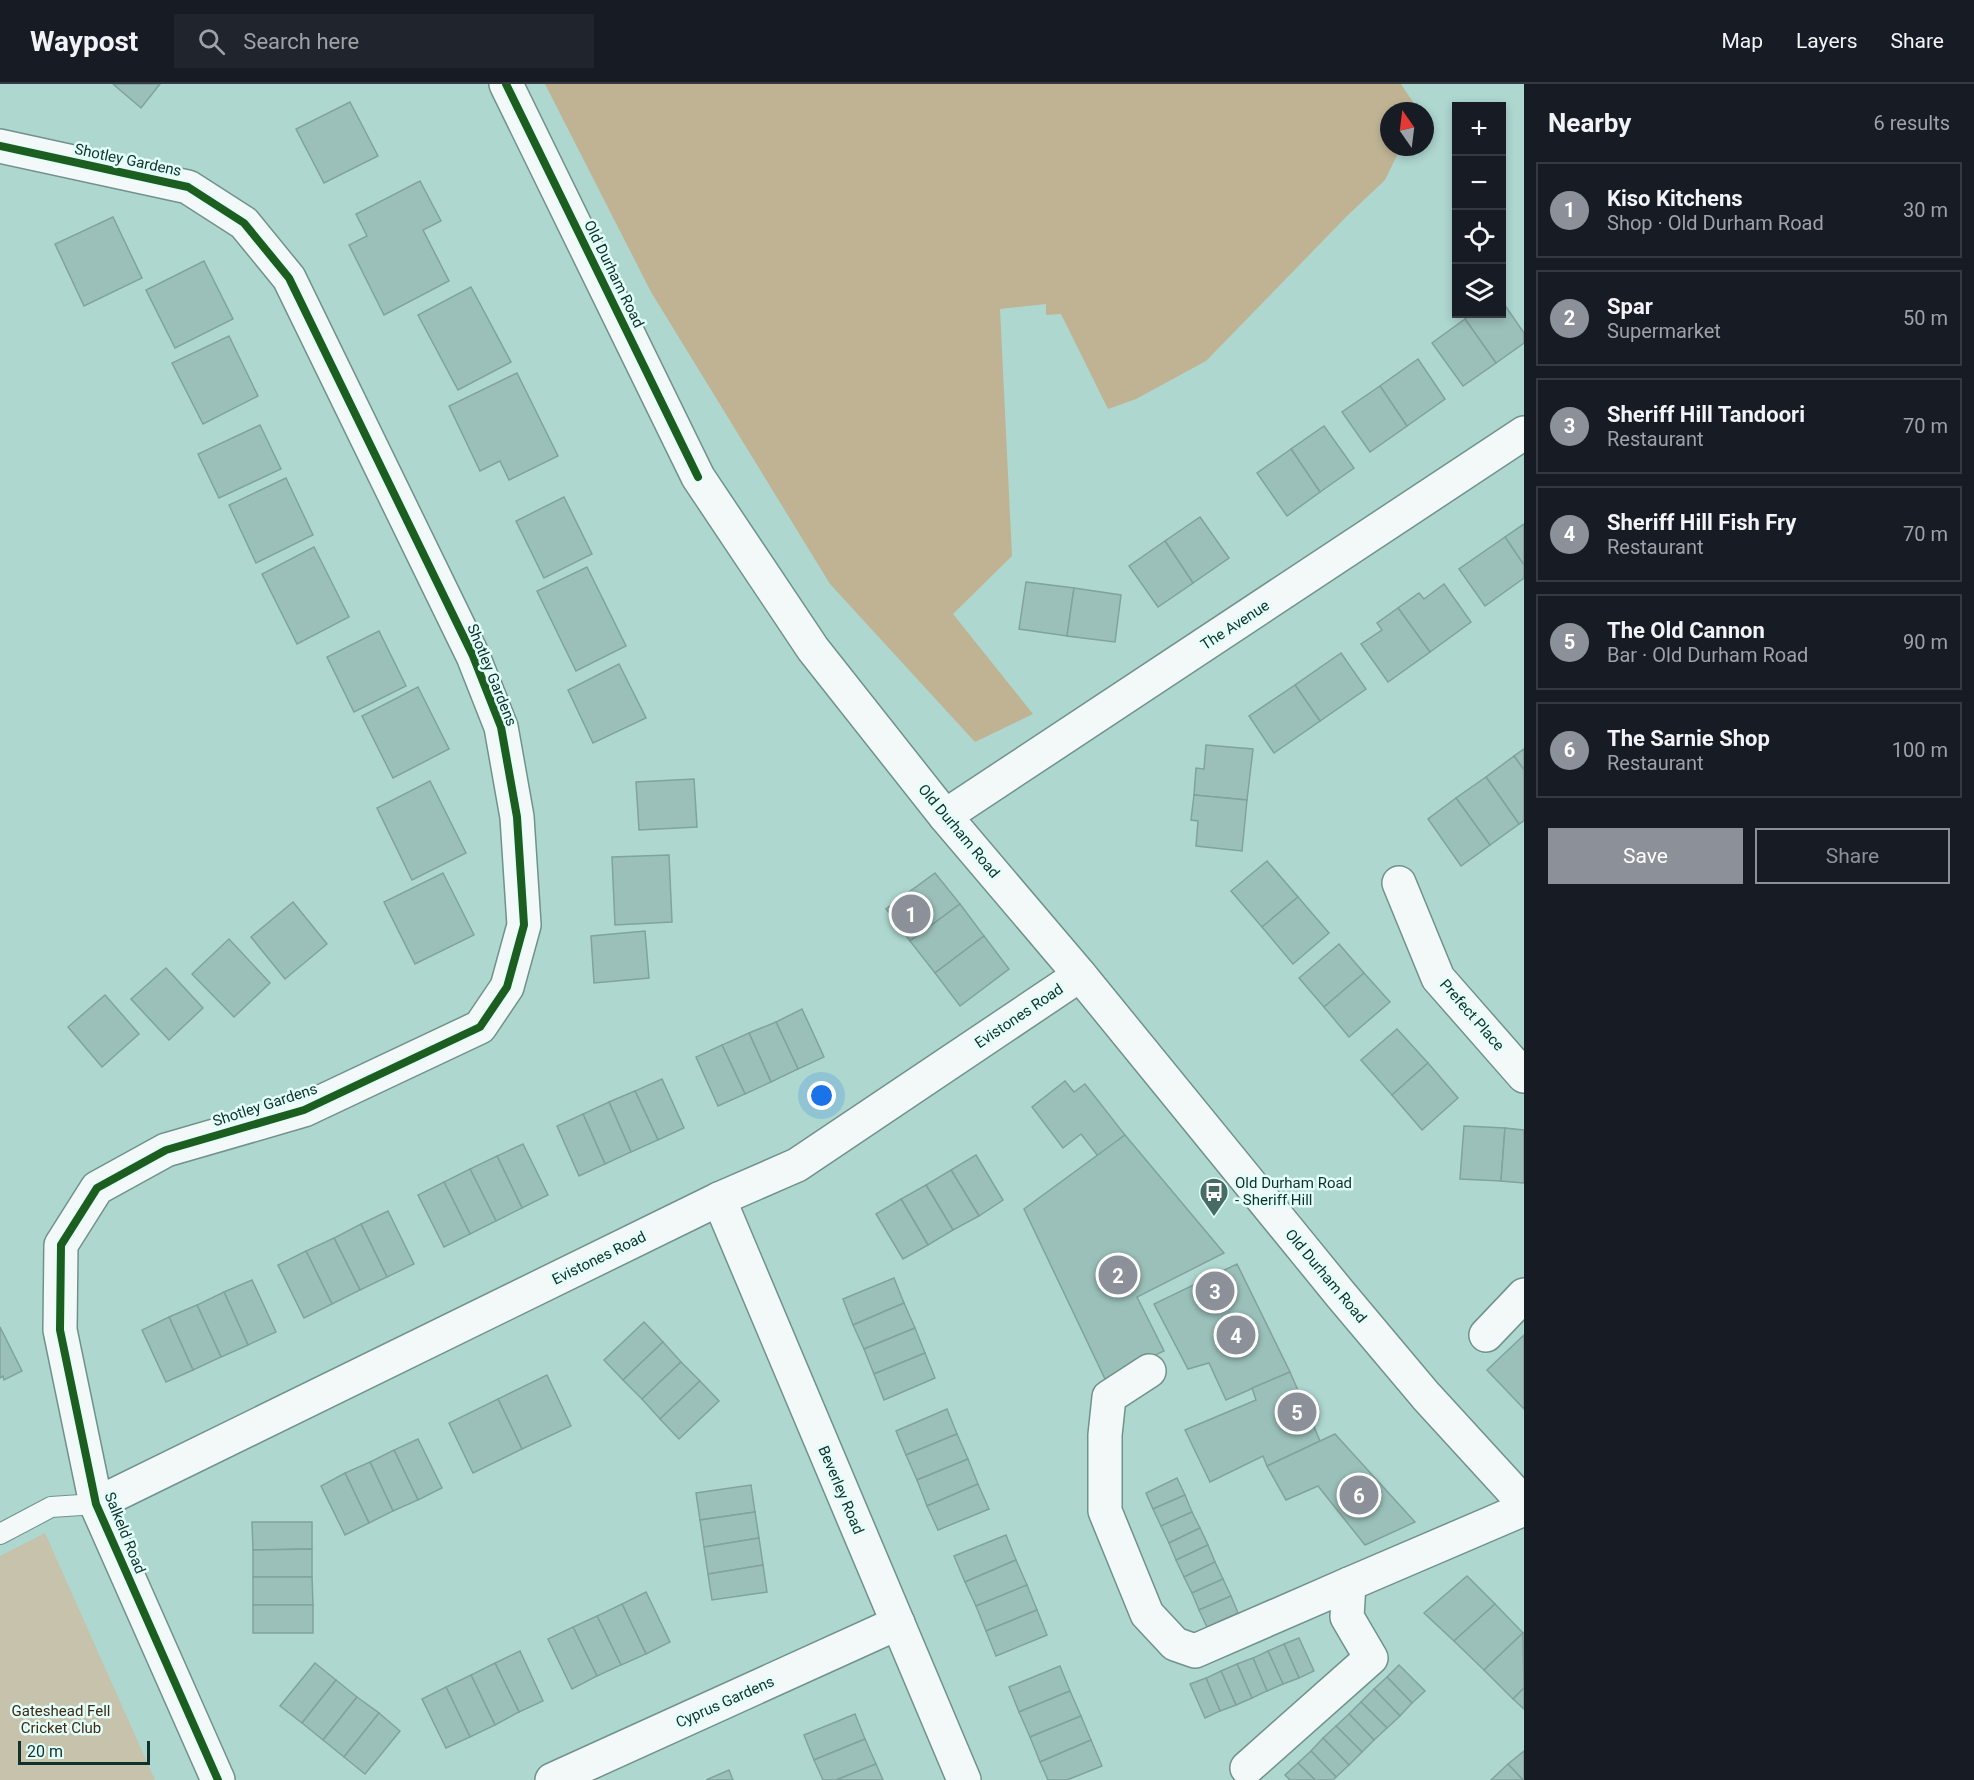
<!DOCTYPE html>
<html lang="en">
<head>
<meta charset="utf-8">
<style>
  :root { --surface:#171b24; --page:#20242c; --text:#f1f3f6; --muted:#9ea1a6; --line:#363941; --accent:#8c9099 }
  body { margin:0; font-family:Roboto,sans-serif; background:var(--page); color:var(--text) }
  .controls { position:absolute; right:18px; top:18px; display:grid; overflow:hidden; border-radius:0px; box-shadow:0 3px 9px #0003 }
  .controls button { width:54px; height:54px; display:grid; place-items:center; padding:0; border:0; border-bottom:2px solid var(--line); background:var(--surface); color:var(--text); font:30px sans-serif }
  .compass { position:absolute; left:1380px; top:18px; width:54px; height:54px; border-radius:50%; background:var(--surface); box-shadow:0 3px 9px #0003; rotate:346deg }
  .scale { position:absolute; left:18px; bottom:15px; width:132px; box-sizing:border-box; padding-left:6px; border:3px solid #11312c; border-top:0; font-size:16px; line-height:21px; white-space:nowrap; color:#11312c; -webkit-text-stroke:4px #e2fff9; paint-order:stroke }
  .you { position:absolute; left:822px; top:1012px; width:21px; height:21px; margin:-15px; border:4px solid #fff; border-radius:50%; background:#1a73e8; box-shadow:0 0 0 9px #1a73e833 }
  .badge { display:grid; place-items:center; width:39px; height:39px; border-radius:50%; background:var(--accent); color:#fff; font-size:20px; font-weight:700 }
  .pin { position:absolute; translate:-50% -50%; border:3px solid #fff; box-shadow:0 2px 6px #0006 }
  .list { margin:0; padding:0; list-style:none }
  h2 { display:flex; justify-content:space-between; align-items:center; height:78px; margin:0; padding:0 24px; font-size:26px }
  h2 small { font-size:20px; font-weight:400; color:var(--muted) }
  .list li { display:grid; grid-template-columns:39px 1fr auto; gap:18px; align-items:center; box-sizing:border-box; height:96px; margin:0 12px 12px; padding:0 12px; border:2px solid var(--line); border-radius:0px }
  .list b { display:block; font-size:22px; white-space:nowrap }
  .list p { margin:0; font-size:20px; white-space:nowrap; color:var(--muted) }
  .list em { font-size:20px; font-style:normal; color:var(--muted) }
  .actions { display:flex; gap:12px; padding:18px 24px }
  .actions a { flex:1; padding:14px 0; border:2px solid var(--accent); border-radius:0px; text-align:center; font-size:21px; color:var(--accent) }
  .actions .main { background:var(--accent); color:#fff }
  .icon { flex:none; width:33px; height:33px; fill:none; stroke:currentColor; stroke-width:2; stroke-linecap:round; stroke-linejoin:round }
  .map { position:relative; flex:none; width:1524px; height:1696px; overflow:hidden }
  header { display:flex; align-items:center; gap:36px; box-sizing:border-box; height:84px; padding:0 30px; background:var(--surface); border-bottom:2px solid var(--line) }
  header strong { font-size:28px }
  nav { display:flex; gap:33px; margin-inline-start:auto; font-size:21px }
  .search { width:420px; height:54px; background:var(--page); display:flex; align-items:center; gap:15px; box-sizing:border-box; padding:0 21px; border-radius:0px; color:var(--muted); font-size:22px }
  main { display:flex }
  aside { flex:1; background:var(--surface) }
  .map>svg:first-child { display:block }
</style>
</head>
<body>
<header>
<strong>Waypost</strong>
<div class="search"><svg class="icon" aria-label="search" viewBox="0 0 24 24"><circle cx="10" cy="10" r="6"/><path d="M15 15l6 6"/></svg>Search here</div>
<nav><a>Map</a><a>Layers</a><a>Share</a></nav>
</header>
<main>
<div class="map">
<svg width="1524" height="1696" viewBox="0 0 1524 1696">
  <rect width="100%" height="100%" fill="#aed7d0"/>
  <!-- green -->
  <path fill="#c7c2ab" d="M45,1449L155,1696H0V1472Z"/>
  <!-- forest -->
  <path fill="#bfb394" d="M545,0H1401L1417,24L1416,27H1389V63H1401L1385,96L1348,131L1206,277L1136,315L1108,325L1061,230L1046,231V220L1000,225L1012,472L953,530L1033,630L975,658L830,500L651,208Z"/>
  <!-- building -->
  <g fill="#9bc0ba" stroke="#81a29d" stroke-width="1.5">
    <path d="M113,0H160L141,24Z"/>
    <path d="M350,18L378,72L324,99L296,45Z"/>
    <path d="M420,97L441,137L423,146L449,197L384,231L349,161L367,152L356,130Z"/>
    <path d="M113,133L142,194L84,222L55,160Z"/>
    <path d="M204,177L233,235L175,264L146,206Z"/>
    <path d="M471,203L511,278L458,306L418,231Z"/>
    <path d="M1502,217L1524,249V259L1496,279L1465,235L1472,230H1502Z"/>
    <path d="M1465,235L1496,279L1463,302L1432,259Z"/>
    <path d="M229,252L258,312L203,340L172,279Z"/>
    <path d="M1418,275L1445,315L1407,342L1380,302Z"/>
    <path d="M517,289L558,372L509,396L500,377L480,387L449,322Z"/>
    <path d="M1380,302L1407,342L1370,368L1342,328Z"/>
    <path d="M260,341L281,385L219,414L198,370Z"/>
    <path d="M1324,342L1354,384L1320,408L1291,365Z"/>
    <path d="M1291,365L1320,408L1287,432L1257,389Z"/>
    <path d="M286,394L313,451L256,479L229,421Z"/>
    <path d="M564,413L592,470L544,494L516,437Z"/>
    <path d="M1200,433L1229,474L1193,499L1165,457Z"/>
    <path d="M1524,440V481L1505,453Z"/>
    <path d="M1505,453L1524,481V494L1485,522L1459,485Z"/>
    <path d="M1165,457L1193,499L1158,523L1129,482Z"/>
    <path d="M314,463L349,533L297,560L262,490Z"/>
    <path d="M587,483L626,562L576,587L537,507Z"/>
    <path d="M1026,498L1074,504L1067,552L1019,545Z"/>
    <path d="M1444,500L1471,538L1430,568L1398,524L1419,509L1424,515Z"/>
    <path d="M1074,504L1121,511L1115,558L1067,552Z"/>
    <path d="M1398,524L1430,568L1388,598L1361,560L1382,546L1377,539Z"/>
    <path d="M379,547L406,602L354,628L327,573Z"/>
    <path d="M1341,569L1366,605L1320,637L1295,601Z"/>
    <path d="M619,580L646,634L593,659L568,606Z"/>
    <path d="M1295,601L1320,637L1274,669L1249,632Z"/>
    <path d="M418,603L449,665L393,694L362,632Z"/>
    <path d="M1206,661L1253,665L1247,716L1194,711L1196,684L1204,685Z"/>
    <path d="M1524,665V686L1514,672Z"/>
    <path d="M1514,672L1524,686V737L1519,740L1486,693Z"/>
    <path d="M1486,693L1519,740L1490,761L1456,714Z"/>
    <path d="M694,695L697,743L639,746L636,698Z"/>
    <path d="M430,697L466,769L412,796L377,724Z"/>
    <path d="M1194,711L1247,716L1242,767L1196,762L1198,737L1191,736Z"/>
    <path d="M1456,714L1490,761L1461,782L1428,735Z"/>
    <path d="M669,771L672,838L615,841L612,773Z"/>
    <path d="M1267,777L1298,813L1262,843L1231,807Z"/>
    <path d="M443,789L474,851L415,880L384,818Z"/>
    <path d="M935,789L960,820L910,857L886,825Z"/>
    <path d="M1298,813L1329,849L1293,880L1262,843Z"/>
    <path d="M293,818L327,860L285,895L251,853Z"/>
    <path d="M960,820L984,852L935,889L910,857Z"/>
    <path d="M645,847L649,894L594,899L591,852Z"/>
    <path d="M984,852L1009,885L960,922L935,889Z"/>
    <path d="M229,855L270,899L234,933L192,890Z"/>
    <path d="M1339,860L1364,889L1324,923L1299,894Z"/>
    <path d="M166,884L203,924L169,956L131,915Z"/>
    <path d="M1364,889L1390,918L1349,953L1324,923Z"/>
    <path d="M105,911L139,950L102,983L68,943Z"/>
    <path d="M802,925L824,973L798,985L776,938Z"/>
    <path d="M776,938L798,985L771,998L749,949Z"/>
    <path d="M1397,945L1428,979L1392,1011L1361,976Z"/>
    <path d="M749,949L771,998L745,1010L722,961Z"/>
    <path d="M722,961L745,1010L718,1022L696,973Z"/>
    <path d="M1428,979L1458,1014L1422,1046L1392,1011Z"/>
    <path d="M662,995L684,1044L658,1056L635,1007Z"/>
    <path d="M1065,997L1074,1008L1085,1000L1125,1051L1098,1072L1081,1050L1063,1064L1032,1023Z"/>
    <path d="M635,1007L658,1056L631,1068L609,1018Z"/>
    <path d="M609,1018L631,1068L605,1080L583,1030Z"/>
    <path d="M583,1030L605,1080L579,1092L557,1042Z"/>
    <path d="M1464,1042L1505,1044L1501,1097L1460,1095Z"/>
    <path d="M1505,1044L1524,1046V1099L1501,1097Z"/>
    <path d="M1125,1051L1224,1169L1137,1213L1164,1267L1105,1295L1024,1125Z"/>
    <path d="M523,1060L548,1111L522,1124L497,1072Z"/>
    <path d="M976,1071L1003,1116L979,1132L951,1086Z"/>
    <path d="M497,1072L522,1124L496,1137L470,1085Z"/>
    <path d="M470,1085L496,1137L470,1150L444,1098Z"/>
    <path d="M951,1086L979,1132L953,1146L926,1101Z"/>
    <path d="M444,1098L470,1150L444,1163L418,1111Z"/>
    <path d="M926,1101L953,1146L928,1161L901,1115Z"/>
    <path d="M901,1115L928,1161L903,1175L876,1130Z"/>
    <path d="M388,1127L414,1180L387,1193L361,1140Z"/>
    <path d="M361,1140L387,1193L360,1206L334,1154Z"/>
    <path d="M334,1154L360,1206L332,1220L306,1167Z"/>
    <path d="M306,1167L332,1220L304,1234L278,1181Z"/>
    <path d="M1237,1180L1290,1288L1226,1316L1209,1279L1188,1285L1154,1220Z"/>
    <path d="M894,1194L904,1219L853,1241L843,1215Z"/>
    <path d="M252,1196L276,1248L248,1261L224,1208Z"/>
    <path d="M224,1208L248,1261L221,1273L197,1221Z"/>
    <path d="M904,1219L915,1244L864,1265L853,1241Z"/>
    <path d="M197,1221L221,1273L193,1286L169,1233Z"/>
    <path d="M169,1233L193,1286L166,1298L142,1246Z"/>
    <path d="M644,1238L663,1258L623,1296L604,1276Z"/>
    <path d="M0,1243L22,1287L4,1296L3,1292L0,1294Z"/>
    <path d="M915,1244L925,1269L874,1290L864,1265Z"/>
    <path d="M1524,1251V1325L1487,1286Z"/>
    <path d="M663,1258L681,1278L642,1315L623,1296Z"/>
    <path d="M925,1269L935,1294L884,1316L874,1290Z"/>
    <path d="M681,1278L700,1297L660,1335L642,1315Z"/>
    <path d="M1290,1288L1320,1357L1267,1382L1263,1372L1210,1398L1185,1346L1256,1316L1252,1304Z"/>
    <path d="M547,1291L571,1342L522,1365L498,1315Z"/>
    <path d="M700,1297L719,1317L679,1355L660,1335Z"/>
    <path d="M498,1315L522,1365L473,1389L449,1339Z"/>
    <path d="M947,1325L957,1350L906,1371L896,1347Z"/>
    <path d="M957,1350L968,1375L917,1396L906,1371Z"/>
    <path d="M1335,1350L1415,1438L1365,1461L1318,1402L1286,1416L1267,1382Z"/>
    <path d="M418,1355L442,1404L418,1416L394,1366Z"/>
    <path d="M394,1366L418,1416L393,1427L370,1378Z"/>
    <path d="M968,1375L978,1400L927,1422L917,1396Z"/>
    <path d="M370,1378L393,1427L369,1439L345,1389Z"/>
    <path d="M345,1389L369,1439L345,1451L321,1402Z"/>
    <path d="M1177,1394L1185,1411L1153,1425L1146,1409Z"/>
    <path d="M978,1400L989,1425L938,1446L927,1422Z"/>
    <path d="M751,1401L755,1428L700,1436L696,1409Z"/>
    <path d="M1185,1411L1192,1428L1161,1442L1153,1425Z"/>
    <path d="M755,1428L759,1454L704,1463L700,1436Z"/>
    <path d="M1192,1428L1200,1444L1169,1459L1161,1442Z"/>
    <path d="M252,1438H312V1465L253,1466Z"/>
    <path d="M1200,1444L1208,1461L1176,1476L1169,1459Z"/>
    <path d="M1006,1451L1016,1476L965,1498L954,1472Z"/>
    <path d="M759,1454L763,1481L708,1490L704,1463Z"/>
    <path d="M1208,1461L1215,1478L1184,1493L1176,1476Z"/>
    <path d="M312,1465V1493H253V1466Z"/>
    <path d="M1016,1476L1027,1501L976,1522L965,1498Z"/>
    <path d="M1215,1478L1223,1495L1192,1509L1184,1493Z"/>
    <path d="M763,1481L767,1508L712,1516L708,1490Z"/>
    <path d="M1467,1492L1495,1520L1454,1557L1424,1529Z"/>
    <path d="M253,1493H312L313,1521H253Z"/>
    <path d="M1223,1495L1231,1512L1199,1526L1192,1509Z"/>
    <path d="M1027,1501L1037,1526L986,1547L976,1522Z"/>
    <path d="M646,1508L670,1558L646,1570L622,1520Z"/>
    <path d="M1231,1512L1238,1529L1207,1543L1199,1526Z"/>
    <path d="M622,1520L646,1570L621,1581L597,1532Z"/>
    <path d="M1495,1520L1523,1549L1484,1586L1454,1557Z"/>
    <rect x="253" y="1521" width="60" height="28"/>
    <path d="M1037,1526L1047,1551L996,1572L986,1547Z"/>
    <path d="M597,1532L621,1581L597,1592L573,1543Z"/>
    <path d="M573,1543L597,1592L572,1605L548,1555Z"/>
    <path d="M1523,1549L1524,1604L1513,1615L1484,1586Z"/>
    <path d="M1299,1554L1314,1587L1299,1594L1284,1560Z"/>
    <path d="M1284,1560L1299,1594L1283,1600L1268,1567Z"/>
    <path d="M520,1567L543,1617L519,1628L495,1579Z"/>
    <path d="M1268,1567L1283,1600L1267,1607L1253,1574Z"/>
    <path d="M1253,1574L1267,1607L1252,1614L1237,1580Z"/>
    <path d="M315,1579L336,1596L302,1639L280,1622Z"/>
    <path d="M495,1579L519,1628L495,1641L471,1591Z"/>
    <path d="M1237,1580L1252,1614L1236,1621L1221,1587Z"/>
    <path d="M1399,1581L1425,1607L1412,1619L1387,1593Z"/>
    <path d="M1060,1582L1070,1607L1019,1628L1009,1603Z"/>
    <path d="M1221,1587L1236,1621L1220,1627L1206,1594Z"/>
    <path d="M471,1591L495,1641L470,1653L446,1603Z"/>
    <path d="M1387,1593L1412,1619L1400,1632L1374,1605Z"/>
    <path d="M1206,1594L1220,1627L1205,1634L1190,1600Z"/>
    <path d="M336,1596L357,1613L323,1656L302,1639Z"/>
    <path d="M446,1603L470,1653L446,1664L422,1615Z"/>
    <path d="M1524,1604V1625L1513,1615Z"/>
    <path d="M1374,1605L1400,1632L1387,1644L1361,1618Z"/>
    <path d="M1070,1607L1081,1632L1030,1653L1019,1628Z"/>
    <path d="M357,1613L379,1629L344,1673L323,1656Z"/>
    <path d="M1361,1618L1387,1644L1374,1656L1349,1630Z"/>
    <path d="M379,1629L400,1647L365,1690L344,1673Z"/>
    <path d="M855,1630L865,1655L814,1676L804,1651Z"/>
    <path d="M1349,1630L1374,1656L1362,1668L1336,1642Z"/>
    <path d="M1081,1632L1091,1656L1040,1678L1030,1653Z"/>
    <path d="M1336,1642L1362,1668L1349,1681L1323,1654Z"/>
    <path d="M1323,1654L1349,1681L1336,1693L1311,1667Z"/>
    <path d="M865,1655L876,1680L836,1696H823L814,1676Z"/>
    <path d="M1091,1656L1102,1682L1067,1696H1048L1040,1678Z"/>
    <path d="M1311,1667L1336,1693L1333,1696H1315L1298,1679Z"/>
    <path d="M1524,1667V1696H1523L1508,1680Z"/>
    <path d="M1298,1679L1315,1696H1290L1285,1691Z"/>
    <path d="M876,1680L883,1696H836Z"/>
    <path d="M1508,1680L1523,1696H1491Z"/>
    <path d="M729,1686L733,1696H706Z"/>
  </g>
  <g fill="none" stroke-linecap="round" stroke-linejoin="round">
    <!-- lane casing -->
    <g stroke="#70928c" stroke-width="22">
      <path id="lane" d="M0,1450L51,1423L96,1420"/>
    </g>
    <!-- street casing -->
    <g stroke="#70928c" stroke-width="36">
      <g id="street">
        <path d="M0,62L188,103L244,139L289,194L473,572L501,643L517,733L524,841L507,903L480,943L304,1026L166,1066L97,1104L61,1161L60,1246L96,1420L218,1696"/>
        <path d="M945,732L1524,349"/>
        <path d="M1399,799L1438,894L1524,992"/>
        <path d="M719,1115L964,1696"/>
        <path d="M1486,1251L1524,1211"/>
        <path d="M1149,1287L1109,1313L1105,1351V1427L1147,1530L1175,1560L1195,1567L1349,1500"/>
        <path d="M96,1420L719,1115L797,1081L1080,891"/>
        <path d="M1247,1684L1371,1574L1347,1533L1349,1500L1524,1425"/>
        <path d="M552,1696L898,1539"/>
      </g>
    </g>
    <!-- secondary casing -->
    <g stroke="#70928c" stroke-width="36">
      <path id="secondary" d="M506,0L698,393L813,565L945,732L1080,891L1341,1211L1426,1312L1524,1419"/>
    </g>
    <!-- lane -->
    <use href="#lane" stroke="#f3f9f8" stroke-width="20"/>
    <!-- street -->
    <use href="#street" stroke="#f3f9f8" stroke-width="33"/>
    <!-- secondary -->
    <use href="#secondary" stroke="#f3f9f8" stroke-width="33"/>
    <!-- cycleway casing -->
    <g stroke="#e2fff9" stroke-width="11">
      <g id="cycleway">
        <path d="M506,0L698,393"/>
        <path d="M0,62L188,103L244,139L289,194L473,572L501,643L517,733L524,841L507,903L480,943L304,1026L166,1066L97,1104L61,1161L60,1246L96,1420L218,1696"/>
      </g>
    </g>
    <!-- cycleway -->
    <use href="#cycleway" stroke="#1b5e20" stroke-width="8"/>
  </g>
  <!-- icons -->
  <defs>
    <g id="bus-pin" transform="scale(1.5)"><path d="M0 17L-7.5 6A9.5 9.5 0 1 1 7.5 6Z" fill="#486b65" stroke="#e2fff9"/><path d="M-5-6H5V4H4V6H2V4H-2V6H-4V4H-5ZM-3.5-4V0h7V-4ZM-3.5 1.2v1.5H-2V1.2ZM2 1.2v1.5H3.5V1.2Z" fill="#fff"/></g>
  </defs>
  <g fill-rule="evenodd">
    <use href="#bus-pin" x="1214" y="1108"/>
  </g>
  <g text-anchor="middle" stroke-width="5" stroke-linejoin="round" paint-order="stroke">
    <!-- street labels -->
    <g font-size="15" fill="#11312c" stroke="#e2fff9">
      <text transform="translate(128 76) rotate(12)" y="5">Shotley Gardens</text>
      <text transform="translate(614 190) rotate(64)" y="5">Old Durham Road</text>
      <text transform="translate(1235 541) rotate(-33)" y="5">The Avenue</text>
      <text transform="translate(492 591) rotate(68)" y="5">Shotley Gardens</text>
      <text transform="translate(959 747) rotate(50)" y="5">Old Durham Road</text>
      <text transform="translate(1472 931) rotate(49)" y="5">Prefect Place</text>
      <text transform="translate(1019 932) rotate(-34)" y="5">Evistones Road</text>
      <text transform="translate(265 1021) rotate(-18)" y="5">Shotley Gardens</text>
      <text transform="translate(599 1174) rotate(-26)" y="5">Evistones Road</text>
      <text transform="translate(1326 1192) rotate(50)" y="5">Old Durham Road</text>
      <text transform="translate(841 1406) rotate(67)" y="5">Beverley Road</text>
      <text transform="translate(125 1449) rotate(68)" y="5">Salkeld Road</text>
      <text transform="translate(725 1618) rotate(-24)" y="5">Cyprus Gardens</text>
    </g>
    <!-- poi labels -->
    <g font-size="15" fill="#11312c" stroke="#e2fff9" text-anchor="start">
      <text x="1235" y="1104">Old Durham Road<tspan x="1235" dy="17">- Sheriff Hill</tspan></text>
    </g>
    <!-- park labels -->
    <g font-size="15" fill="#412913" stroke="#e2fff9">
      <text x="61" y="1632">Gateshead Fell<tspan x="61" dy="17">Cricket Club</tspan></text>
    </g>
  </g>
</svg>
<div class="controls">
<button>+</button>
<button>−</button>
<button><svg class="icon" aria-label="locate" viewBox="0 0 24 24"><circle cx="12" cy="12" r="6"/><path d="M12 2v4M12 18v4M2 12h4M18 12h4"/></svg></button>
<button><svg class="icon" aria-label="layers" viewBox="0 0 24 24"><path d="M12 4l9 5-9 5-9-5zM3 14l9 5 9-5"/></svg></button>
</div>
<svg class="compass" viewBox="-18 -18 36 36"><path d="M0-13l5 13h-10z" fill="#e53935"/><path d="M0 13l5-13h-10z" fill="#9ea1a6"/></svg>
<div class="scale">20 m</div>
<div class="you"></div>
<div class="pin badge" style="left:911px;top:830px">1</div>
<div class="pin badge" style="left:1118px;top:1191px">2</div>
<div class="pin badge" style="left:1215px;top:1207px">3</div>
<div class="pin badge" style="left:1236px;top:1251px">4</div>
<div class="pin badge" style="left:1297px;top:1328px">5</div>
<div class="pin badge" style="left:1359px;top:1411px">6</div>
</div>
<aside>
<h2>Nearby<small>6 results</small></h2>
<ul class="list">
<li><span class="badge">1</span><div><b>Kiso Kitchens</b><p>Shop · Old Durham Road</p></div><em>30 m</em></li>
<li><span class="badge">2</span><div><b>Spar</b><p>Supermarket</p></div><em>50 m</em></li>
<li><span class="badge">3</span><div><b>Sheriff Hill Tandoori</b><p>Restaurant</p></div><em>70 m</em></li>
<li><span class="badge">4</span><div><b>Sheriff Hill Fish Fry</b><p>Restaurant</p></div><em>70 m</em></li>
<li><span class="badge">5</span><div><b>The Old Cannon</b><p>Bar · Old Durham Road</p></div><em>90 m</em></li>
<li><span class="badge">6</span><div><b>The Sarnie Shop</b><p>Restaurant</p></div><em>100 m</em></li>
</ul>
<div class="actions"><a class="main">Save</a><a>Share</a></div>
</aside>
</main>
</body>
</html>
